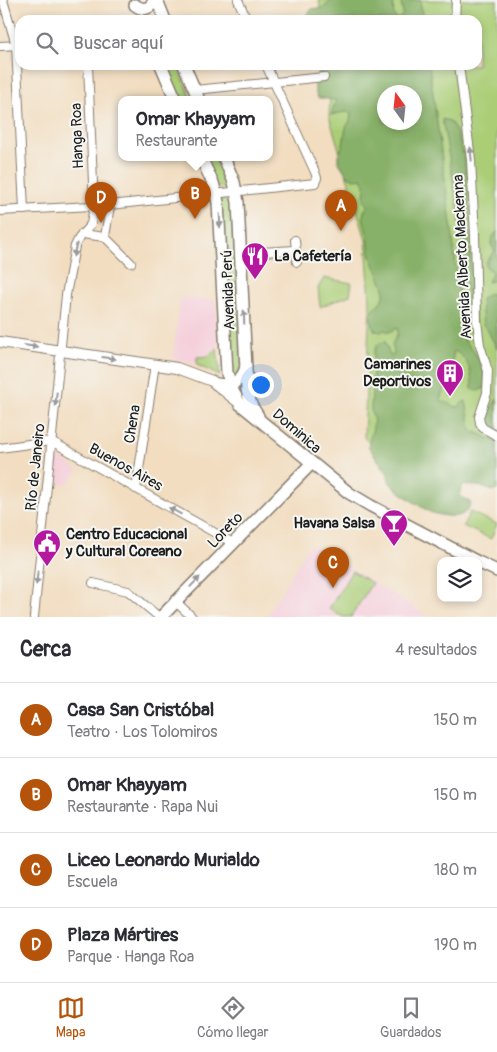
<!DOCTYPE html>
<html lang="es">
<head>
<meta charset="utf-8">
<style>
  :root { --surface:#fff; --page:#f7f7f7; --text:#2b2b33; --muted:#7c7c81; --line:#e1e1e2; --accent:#b45309 }
  body { margin:0; font-family:Pangolin,sans-serif; background:var(--page); color:var(--text) }
  .controls { position:absolute; right:15px; bottom:15px; display:grid; overflow:hidden; border-radius:10px; box-shadow:0 2px 8px #0003 }
  .controls button { width:45px; height:45px; display:grid; place-items:center; padding:0; border:0; border-bottom:1px solid var(--line); background:var(--surface); color:var(--text); font:25px sans-serif }
  .compass { position:absolute; left:377px; top:85px; width:45px; height:45px; border-radius:50%; background:var(--surface); box-shadow:0 2px 8px #0003; rotate:345deg }
  .you { position:absolute; left:260px; top:384px; width:18px; height:18px; margin:-12px; border:4px solid #fff; border-radius:50%; background:#1a73e8; box-shadow:0 0 0 8px #1a73e833 }
  .badge { display:grid; place-items:center; width:32px; height:32px; border-radius:50%; background:var(--accent); color:#fff; font-size:16px; font-weight:700 }
  .pin { position:absolute; translate:-50% -41px; filter:drop-shadow(0 1px 2px #0008) }
  .pin::after { content:''; position:absolute; top:26px; width:18px; height:15px; background:inherit; clip-path:polygon(0 0,100% 0,50% 100%) }
  .popup { position:absolute; left:118px; top:96px; width:155px; height:65px; box-sizing:border-box; display:grid; place-content:center; border-radius:10px; background:var(--surface); filter:drop-shadow(0 1px 4px #0005); font-size:16px; white-space:nowrap; color:var(--muted) }
  .popup b { font-size:19px; color:var(--text) }
  .popup::after { content:''; position:absolute; left:50%; top:100%; margin-left:-10px; border:10px solid transparent; border-top-color:var(--surface) }
  .list { margin:0; padding:0; list-style:none }
  h2 { display:flex; justify-content:space-between; align-items:center; height:65px; margin:0; padding:0 20px; font-size:21px }
  h2 small { font-size:16px; font-weight:400; color:var(--muted) }
  .list li { display:grid; grid-template-columns:32px 1fr auto; gap:15px; align-items:center; box-sizing:border-box; height:75px; padding:0 20px; border-top:1px solid var(--line) }
  .list b { display:block; font-size:19px; white-space:nowrap }
  .list p { margin:0; font-size:16px; white-space:nowrap; color:var(--muted) }
  .list em { font-size:16px; font-style:normal; color:var(--muted) }
  .icon { flex:none; width:28px; height:28px; fill:none; stroke:currentColor; stroke-width:2; stroke-linecap:round; stroke-linejoin:round }
  .map { position:relative; flex:none; width:497px; height:617px; overflow:hidden }
  .search { position:absolute; background:var(--surface); box-shadow:0 2px 8px #0003; left:15px; right:15px; top:15px; height:55px; display:flex; align-items:center; gap:12px; box-sizing:border-box; padding:0 18px; border-radius:15px; color:var(--muted); font-size:19px }
  .sheet { height:365px; background:var(--surface) }
  nav { display:flex; justify-content:space-around; align-items:center; box-sizing:border-box; height:70px; border-top:1px solid var(--line); background:var(--surface); font-size:14px; color:var(--muted) }
  nav a { display:grid; justify-items:center; gap:2px }
  nav .on { color:var(--accent) }
  .map>svg:first-child { display:block }
</style>
</head>
<body>
<div class="map">
<svg width="497" height="617" viewBox="0 0 497 617">
  <rect width="100%" height="100%" fill="#f6f6f2"/>
  <filter id="ink" filterUnits="userSpaceOnUse"><feTurbulence type="fractalNoise" baseFrequency=".02" numOctaves="2"/><feDisplacementMap in="SourceGraphic" scale="10" xChannelSelector="R" yChannelSelector="G"/><feConvolveMatrix kernelMatrix="1 2 1 2 8 2 1 2 1" color-interpolation-filters="sRGB"/></filter>
  <filter id="wash" filterUnits="userSpaceOnUse"><feTurbulence type="fractalNoise" baseFrequency=".0096" numOctaves="4" result="noise"/><feDisplacementMap in="SourceGraphic" scale="20" xChannelSelector="R" yChannelSelector="G"/><feGaussianBlur stdDeviation="1.12" result="paint"/><feColorMatrix in="noise" values="0 0 0 0 0 0 0 0 0 0 0 0 0 0 0 0 0 1.4 0 .05"/><feComposite in="paint" operator="in"/></filter>
  <g filter="url(#wash)">
    <rect width="100%" height="100%" fill="#f2ddc0"/>
    <!-- built -->
    <g fill="#f5cfdb">
      <path d="M180,297L215,300L220,376L198,365L173,359Z"/>
      <path d="M61,459L78,470L68,484L53,483L55,461Z"/>
      <path d="M310,544L396,596L428,617H266Z"/>
    </g>
    <!-- green -->
    <g fill="#aacd76" stroke="#637449" fill-rule="evenodd">
      <path d="M319,0H497V488L382,459L364,437L370,301L366,240L329,116L331,72L329,65H477V20H322ZM384,92H414V122H384Z"/>
      <path d="M164,65H177L192,100H179Z"/>
      <path d="M203,158H215L228,187L216,188Z"/>
      <path d="M232,195L242,371L231,380L219,196Z"/>
      <path d="M324,278L352,283L350,295L320,307L318,288Z"/>
      <path d="M217,348L220,376L197,365V357L209,356Z"/>
      <path d="M470,512L497,524L491,539L463,526Z"/>
      <path d="M352,571L372,583L351,617H343L329,609Z"/>
    </g>
    <!-- forest -->
    <g fill="#87b067" stroke="#526642" fill-rule="evenodd">
      <path d="M331,0H393L394,17L399,19L403,14L401,2L403,0H420L423,20H307L308,14L313,8C321,10 326,7 331,0Z"/>
      <path d="M322,65H429L452,230L464,340C478,355 485,367 485,388L478,391L472,389C472,374 469,358 454,351L450,372L445,375L443,382L445,388L441,396V401C448,402 451,406 458,407L463,402L466,401L471,430L497,442V490L493,491L479,486L463,485L460,491V496L471,503C469,508 466,513 461,515C453,518 438,515 430,512C422,508 397,491 392,485C389,482 388,478 388,474L368,446C371,431 377,426 371,410L374,351L378,344L385,341L390,356H393L394,352L392,345L398,332L397,328L389,332L384,330L381,332L374,330L370,314L384,297V288L370,254L368,237L363,217L364,211L368,205L364,201L365,184L362,178L354,179L347,175L338,161V155L343,145L346,127L350,121L351,113L345,112L331,115L336,100L318,98C311,86 317,77 322,65ZM384,92H414V122H384Z"/>
      <path d="M442,119L450,121C472,154 468,211 470,250C471,278 474,306 476,335L470,331L459,212Z"/>
      <path d="M497,231V280L488,282L492,274L491,270L486,267V262L495,251C488,242 491,240 497,231Z"/>
      <path d="M490,293L497,298V349L487,329L483,325L481,299Z"/>
      <path d="M497,399V432C481,421 488,412 497,399Z"/>
    </g>
  </g>
  <g filter="url(#ink)">
    <g fill="none" stroke-linecap="round" stroke-linejoin="round">
      <!-- minor casing -->
      <g stroke="#877c6e" stroke-width="10">
        <g id="minor">
          <path d="M3,0L16,45L24,210"/>
          <path d="M238,0L247,20"/>
          <path d="M455,20L456,0"/>
          <path d="M0,46L20,45"/>
          <path d="M459,65L471,160L475,235L477,321L480,345L488,371L487,393L479,417L480,423L483,428L497,436"/>
          <path d="M195,90L324,77"/>
          <path d="M0,211L110,205L315,183L317,178L315,172L266,65"/>
          <path d="M82,234L105,237"/>
          <path d="M105,237L131,263"/>
          <path d="M105,237L110,205"/>
          <path d="M295,240L297,262"/>
          <path d="M242,253L296,250"/>
          <path d="M0,448L51,441L233,543"/>
          <path d="M136,489L155,364"/>
          <path d="M93,583L128,591L159,617"/>
          <path d="M176,602L192,617"/>
          <path d="M34,617L66,295L75,246L79,238L91,224L94,206L88,65"/>
        </g>
      </g>
      <!-- tertiary casing -->
      <g stroke="#877c6e" stroke-width="12">
        <path id="tertiary" d="M0,342L177,368L212,381L237,401"/>
      </g>
      <!-- secondary casing -->
      <g stroke="#877c6e" stroke-width="14">
        <g id="secondary">
          <path d="M157,0L165,20"/>
          <path d="M135,5C143,11 151,9 154,0"/>
          <path d="M161,65L176,100"/>
          <path d="M184,65L199,100"/>
          <path d="M201,158L213,183L218,202L227,373L233,391L240,404L349,493L371,506L476,561"/>
          <path d="M224,158L234,182L238,202L247,390L251,405L258,416"/>
          <path d="M217,384C232,387 242,381 246,367"/>
          <path d="M478,562L497,571"/>
          <path d="M161,617L311,464"/>
        </g>
      </g>
      <!-- minor -->
      <use href="#minor" stroke="#fff" stroke-width="8"/>
      <!-- tertiary -->
      <use href="#tertiary" stroke="#fff" stroke-width="10"/>
      <!-- secondary -->
      <use href="#secondary" stroke="#fff" stroke-width="11"/>
    </g>
    <!-- one-way arrows -->
    <defs><path id="oneway-solid" d="M-6-.8H1V-3.2L6.5 0L1 3.2V.8H-6Z" transform="scale(1.25)"/></defs>
    <g fill="#999">
      <use href="#oneway-solid" transform="translate(471 154) rotate(-96)"/>
      <use href="#oneway-solid" transform="translate(220 221) rotate(88)"/>
      <use href="#oneway-solid" transform="translate(75 250) rotate(105)"/>
      <use href="#oneway-solid" transform="translate(244 317) rotate(-92)"/>
      <use href="#oneway-solid" transform="translate(31 346) rotate(8)"/>
      <use href="#oneway-solid" transform="translate(109 358) rotate(8)"/>
      <use href="#oneway-solid" transform="translate(56 399) rotate(96)"/>
      <use href="#oneway-solid" transform="translate(175 511) rotate(-151)"/>
      <use href="#oneway-solid" transform="translate(37 578) rotate(96)"/>
      <use href="#oneway-solid" transform="translate(195 582) rotate(-46)"/>
    </g>
  </g>
  <!-- icons -->
  <defs>
    <g id="restaurant-pin" transform="scale(1.4375)"><path d="M0 17L-7.5 6A9.5 9.5 0 1 1 7.5 6Z" fill="#b5179e" stroke="#f6f6f2"/><path d="M-5-6h1v4h1v-4h1v4h1v-4h1v5L-1.5 .5V6h-2V.5L-5-1ZM5-6V6H3V1.5H1.5Q1.5-4 5-6Z" fill="#fff"/></g>
    <g id="building-pin" transform="scale(1.4375)"><path d="M0 17L-7.5 6A9.5 9.5 0 1 1 7.5 6Z" fill="#b5179e" stroke="#f6f6f2"/><path d="M-4-6H4V6H1V3H-1V6H-4ZM-2.5-4.3h1.7v1.8h-1.7ZM.8-4.3h1.7v1.8H.8ZM-2.5-1h1.7V.8h-1.7ZM.8-1h1.7V.8H.8Z" fill="#fff"/></g>
    <g id="bar-pin" transform="scale(1.4375)"><path d="M0 17L-7.5 6A9.5 9.5 0 1 1 7.5 6Z" fill="#b5179e" stroke="#f6f6f2"/><path d="M-6-5H6L.8 .8V4.5H3.5V6h-7V4.5H-.8V.8Z" fill="#fff"/></g>
    <g id="civic-pin" transform="scale(1.4375)"><path d="M0 17L-7.5 6A9.5 9.5 0 1 1 7.5 6Z" fill="#b5179e" stroke="#f6f6f2"/><path d="M-.6-6.5H3V-4.5H.6V-3L4-1V1h2V6H-6V1h2V-1L-.6-3ZM-1.2 2.5V6h2.4V2.5Z" fill="#fff"/></g>
  </defs>
  <g fill-rule="evenodd">
    <use href="#restaurant-pin" x="255" y="256"/>
    <use href="#building-pin" x="450" y="373"/>
    <use href="#bar-pin" x="394" y="523"/>
    <use href="#civic-pin" x="47" y="543"/>
  </g>
  <g text-anchor="middle" stroke-width="4" stroke-linejoin="round" paint-order="stroke">
    <!-- street labels -->
    <g font-size="15" fill="#1c1c1c" stroke="#f6f6f2">
      <text transform="translate(77 136) rotate(-92)" y="5">Hanga Roa</text>
      <text transform="translate(462 257) rotate(-93)" y="5">Avenida Alberto Mackenna</text>
      <text transform="translate(228 290) rotate(-92)" y="5">Avenida Perú</text>
      <text transform="translate(132 424) rotate(-81)" y="5">Chena</text>
      <text transform="translate(297 431) rotate(41)" y="5">Dominica</text>
      <text transform="translate(35 467) rotate(-84)" y="5">Río de Janeiro</text>
      <text transform="translate(126 467) rotate(29)" y="5">Buenos Aires</text>
      <text transform="translate(225 530) rotate(-46)" y="5">Loreto</text>
    </g>
    <!-- poi labels -->
    <g font-size="15" font-weight="bold" fill="#1c1c1c" stroke="#f6f6f2" text-anchor="start">
      <text x="274" y="261">La Cafetería</text>
      <text x="431" y="369" text-anchor="end">Camarines<tspan x="431" dy="17">Deportivos</tspan></text>
      <text x="375" y="528" text-anchor="end">Havana Salsa</text>
      <text x="66" y="539">Centro Educacional<tspan x="66" dy="17">y Cultural Coreano</tspan></text>
    </g>
  </g>
</svg>
<div class="controls">
<button><svg class="icon" aria-label="layers" viewBox="0 0 24 24"><path d="M12 4l9 5-9 5-9-5zM3 14l9 5 9-5"/></svg></button>
</div>
<svg class="compass" viewBox="-18 -18 36 36"><path d="M0-13l5 13h-10z" fill="#e53935"/><path d="M0 13l5-13h-10z" fill="#7c7c81"/></svg>
<div class="you"></div>
<div class="pin badge" style="left:341px;top:231px">A</div>
<div class="pin badge" style="left:195px;top:219px">B</div>
<div class="popup"><b>Omar Khayyam</b>Restaurante</div>
<div class="pin badge" style="left:333px;top:588px">C</div>
<div class="pin badge" style="left:101px;top:223px">D</div>
<div class="search"><svg class="icon" aria-label="search" viewBox="0 0 24 24"><circle cx="10" cy="10" r="6"/><path d="M15 15l6 6"/></svg>Buscar aquí</div>
</div>
<section class="sheet">
<h2>Cerca<small>4 resultados</small></h2>
<ul class="list">
<li><span class="badge">A</span><div><b>Casa San Cristóbal</b><p>Teatro · Los Tolomiros</p></div><em>150 m</em></li>
<li><span class="badge">B</span><div><b>Omar Khayyam</b><p>Restaurante · Rapa Nui</p></div><em>150 m</em></li>
<li><span class="badge">C</span><div><b>Liceo Leonardo Murialdo</b><p>Escuela</p></div><em>180 m</em></li>
<li><span class="badge">D</span><div><b>Plaza Mártires</b><p>Parque · Hanga Roa</p></div><em>190 m</em></li>
</ul>
</section>
<nav>
<a class="on"><svg class="icon" aria-label="map" viewBox="0 0 24 24"><path d="M3 6l6-2 6 2 6-2v14l-6 2-6-2-6 2zM9 4v14M15 6v14"/></svg>Mapa</a>
<a><svg class="icon" aria-label="directions" viewBox="0 0 24 24"><path d="M12 3l9 9-9 9-9-9zM9 14v-3h6M13 9l2 2-2 2"/></svg>Cómo llegar</a>
<a><svg class="icon" aria-label="saved" viewBox="0 0 24 24"><path d="M7 4h10v16l-5-4-5 4z"/></svg>Guardados</a>
</nav>
</body>
</html>
